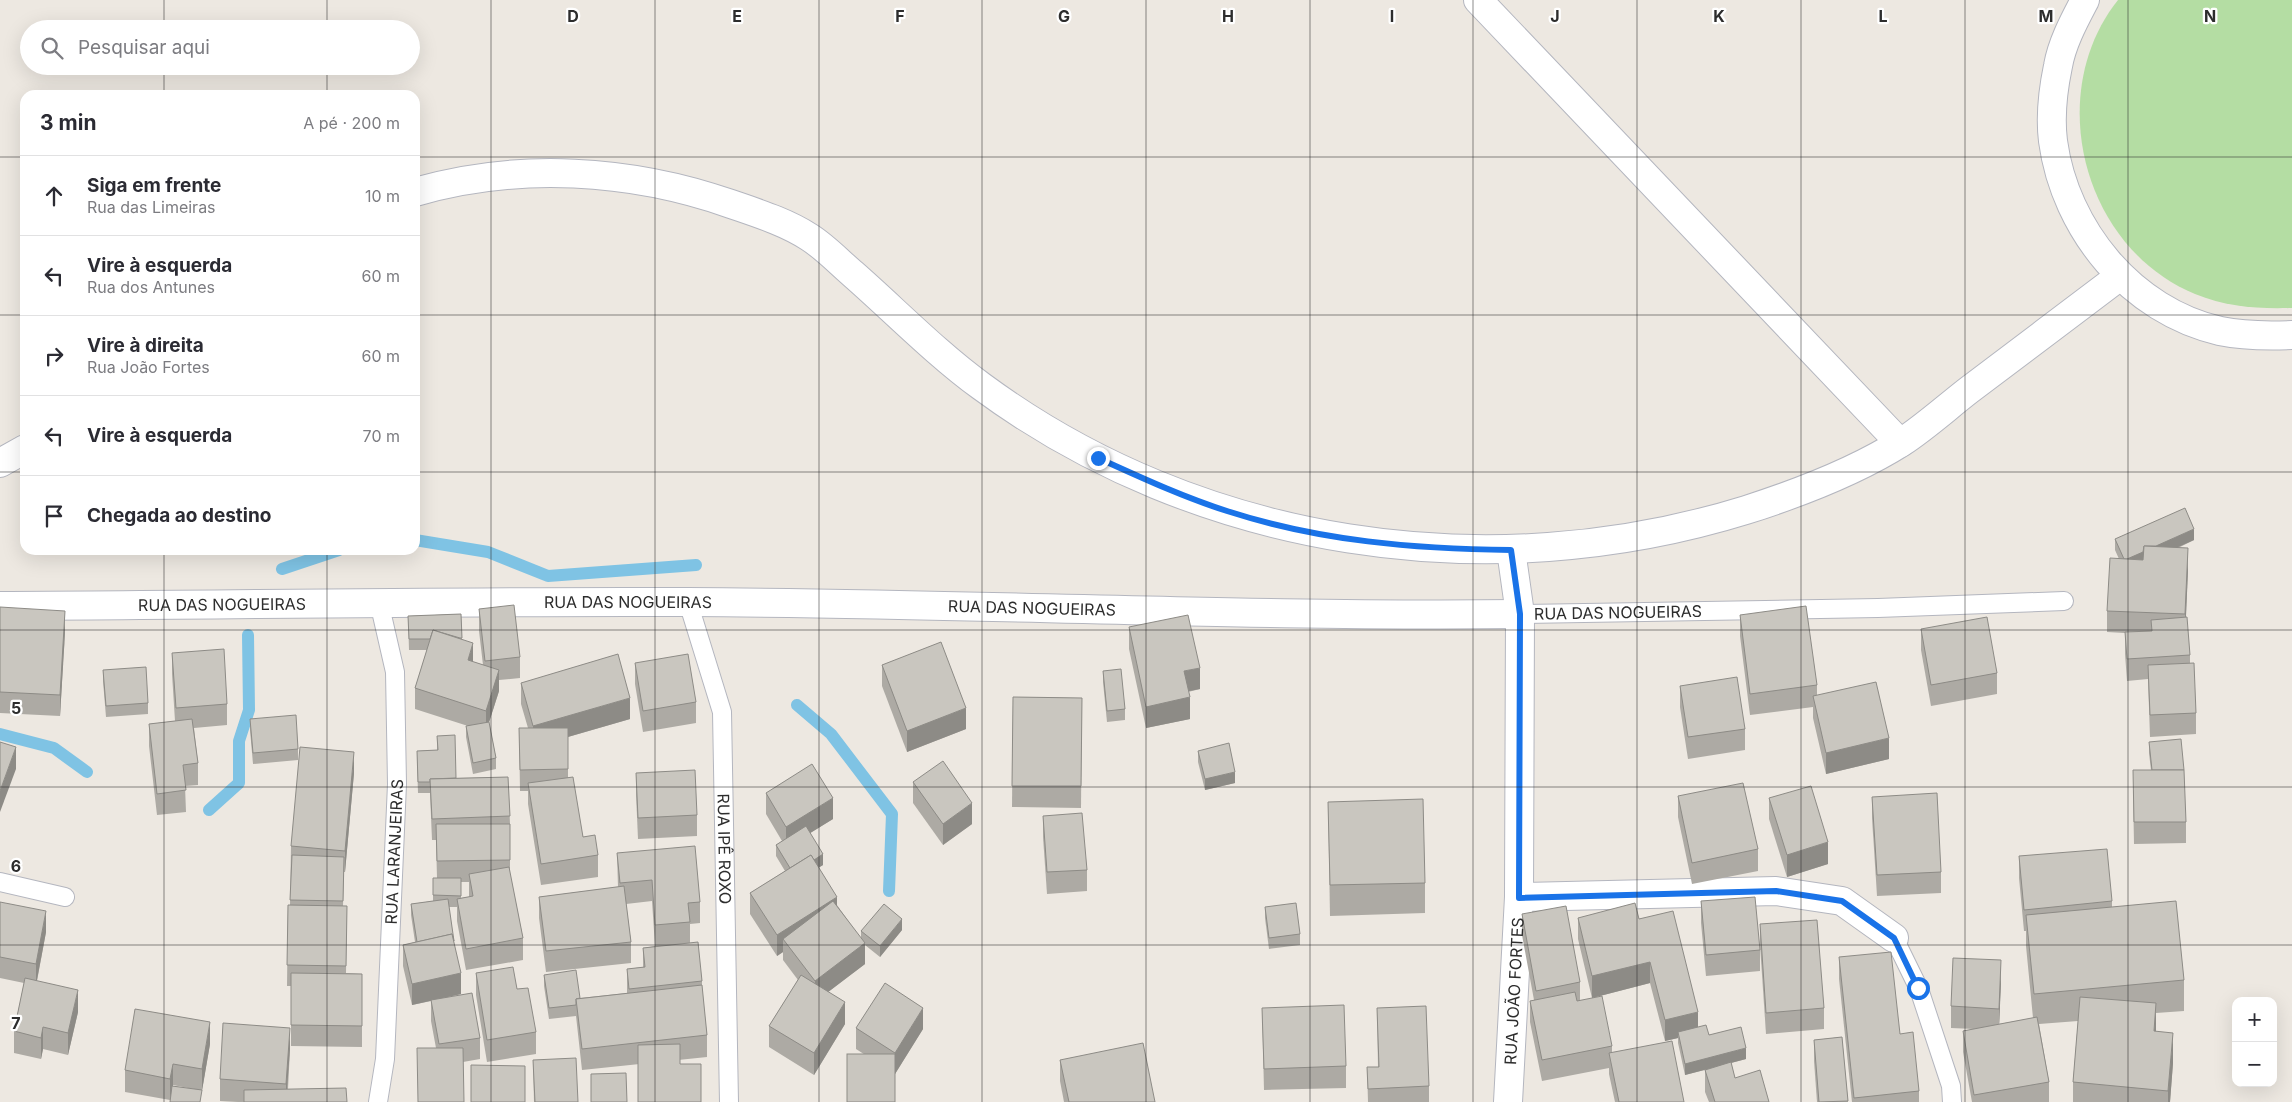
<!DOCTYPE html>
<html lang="pt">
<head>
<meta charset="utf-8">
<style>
  :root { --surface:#fff; --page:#f2f2f3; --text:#2b2b33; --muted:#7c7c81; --line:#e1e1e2 }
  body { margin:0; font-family:Inter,sans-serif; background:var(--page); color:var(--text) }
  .controls { position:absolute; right:15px; bottom:15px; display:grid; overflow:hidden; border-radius:10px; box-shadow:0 5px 20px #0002 }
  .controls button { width:45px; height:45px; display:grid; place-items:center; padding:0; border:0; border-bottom:1px solid var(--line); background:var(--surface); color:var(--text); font:25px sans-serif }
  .stop { position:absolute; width:15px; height:15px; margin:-11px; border:4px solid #1a73e8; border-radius:50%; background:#fff }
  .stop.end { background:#1a73e8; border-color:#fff; box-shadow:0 1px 5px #0008 }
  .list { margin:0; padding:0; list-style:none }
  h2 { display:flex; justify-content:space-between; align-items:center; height:65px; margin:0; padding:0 20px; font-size:21px }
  h2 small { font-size:16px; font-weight:400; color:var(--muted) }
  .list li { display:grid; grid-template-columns:32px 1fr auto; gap:15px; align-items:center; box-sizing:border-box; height:80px; padding:0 20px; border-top:1px solid var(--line) }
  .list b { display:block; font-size:19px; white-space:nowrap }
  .list p { margin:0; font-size:16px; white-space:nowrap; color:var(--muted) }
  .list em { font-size:16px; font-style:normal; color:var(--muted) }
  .icon { flex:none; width:28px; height:28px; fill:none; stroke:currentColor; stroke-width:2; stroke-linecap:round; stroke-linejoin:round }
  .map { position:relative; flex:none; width:2292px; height:1102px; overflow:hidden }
  .search { position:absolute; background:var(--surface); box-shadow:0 5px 20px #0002; left:20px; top:20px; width:400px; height:55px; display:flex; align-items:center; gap:12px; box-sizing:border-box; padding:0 18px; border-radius:28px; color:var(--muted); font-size:19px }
  .panel { position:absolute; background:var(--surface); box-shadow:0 5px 20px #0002; left:20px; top:90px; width:400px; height:465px; border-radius:15px }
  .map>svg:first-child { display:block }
</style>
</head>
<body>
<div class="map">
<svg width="2292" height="1102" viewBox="0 0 2292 1102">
  <rect width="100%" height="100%" fill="#ede8e1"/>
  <!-- grass -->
  <path fill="#b4dda3" d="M2118,0H2292V308C2258,309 2227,307 2195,294C2083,248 2043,94 2118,0Z"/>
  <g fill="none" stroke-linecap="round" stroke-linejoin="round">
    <!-- stream -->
    <g stroke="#7fc3e4" stroke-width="12">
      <path d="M415,540L488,552L548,576L696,565"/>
      <path d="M282,569L339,550"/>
      <path d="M797,705L831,734L892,814L889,891"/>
      <path d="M0,734L54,748L87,772"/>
      <path d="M209,810L239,783V741L249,710L248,635"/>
    </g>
    <!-- service casing -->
    <g stroke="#b4b6bf" stroke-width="20">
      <g id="service">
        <path id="s1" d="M688,602L722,712L729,1102"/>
        <path id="s2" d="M1520,614L1878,608L2064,601"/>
        <path d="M0,882L65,897"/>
        <path d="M1894,938L1919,989L1951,1086L1952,1102"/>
        <path id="s3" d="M378,1102L385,1059L397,784L395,672L379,602"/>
      </g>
    </g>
    <!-- minor casing -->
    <g stroke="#b4b6bf" stroke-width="30">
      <g id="minor">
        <path d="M1478,0L1900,443"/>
        <path d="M2085,0C2074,21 2062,43 2058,66C2053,90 2050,117 2053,141C2065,230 2132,311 2220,331C2244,336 2268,336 2292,335"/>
        <path d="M415,192C518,162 631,169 731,204C757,213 786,222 809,237C825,247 839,262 853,274C894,310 937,354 981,386C1199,547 1488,590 1746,510C1796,494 1858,470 1902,442C1925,427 1947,407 1969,390C2019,352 2070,314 2120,276"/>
        <path d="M0,463L25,449"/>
        <path id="s4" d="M0,606C229,605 458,601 687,602C965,603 1242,617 1520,614"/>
        <path d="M1519,897L1776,891L1842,901L1894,938"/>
        <path id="s5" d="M1508,1102L1519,897L1520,614L1511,550"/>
      </g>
    </g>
    <!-- service -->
    <use href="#service" stroke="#fff" stroke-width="18"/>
    <!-- minor -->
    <use href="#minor" stroke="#fff" stroke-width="28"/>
  </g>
  <!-- wall -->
  <g fill="#adaaa4" fill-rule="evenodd">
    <path d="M2115,539L2194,540L2178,548L2188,570L2186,617L2190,655V663L2196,713V734L2150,737L2148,679L2127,681L2125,654V633L2107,632V611L2119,559L2115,550Z"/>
    <path d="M0,607L65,632L60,716L0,713Z"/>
    <path d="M479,609L520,657V678L499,680V691L489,722L496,758V769L473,774L466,737V726H468L415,709V688L427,650H409L408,616L461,614L462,639L473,662L483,665L479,631Z"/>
    <path d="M1740,615L1817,685V695L1889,759L1826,774L1813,718V707L1750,715L1740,636Z"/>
    <path d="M1129,627L1200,689L1188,692L1190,719L1146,728L1129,649Z"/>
    <path d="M1921,629L1997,673V694L1931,706L1921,650Z"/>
    <path d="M172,653L227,704V725L194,728L198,763V785L185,786L186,812L157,815L149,746V724L175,721L172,674Z"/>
    <path d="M635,663L696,702V723L643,732L635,684Z"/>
    <path d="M882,665L966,729L907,752L882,686Z"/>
    <path d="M103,670L148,703V714L106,717L103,681Z"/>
    <path d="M1103,671L1125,709V720L1107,722L1103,682Z"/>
    <path d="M521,683L630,719L568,737V777L583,837L598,855V877L541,885L528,804V791H520L519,728H528L521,704Z"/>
    <path d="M1680,686L1745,729V750L1688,759L1680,707Z"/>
    <path d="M1013,697L1082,698L1081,808L1012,807Z"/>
    <path d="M250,719L298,749V760L253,764L250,730Z"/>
    <path d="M437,736L456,778L508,777L510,824V874L523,938V960L466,970L457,921V907H449L461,994L448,997L480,1038V1059L463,1062L436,1048L431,1021V1001L412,1005L403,966V945L415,942L411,915V904L433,901V878H437L436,840H432L430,793H418L417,762V751L437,750ZM461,882H469V897L461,898Z"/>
    <path d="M2149,742L2186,822V843L2134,844L2133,791L2151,770L2149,753Z"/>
    <path d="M1198,751L1235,783L1205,790L1198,762Z"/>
    <path d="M354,773L345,872H344L343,906H347L346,973L362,974V1047L291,1046V986H287L288,905H290L291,846Z"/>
    <path d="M636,773L697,815V836L638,839L636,794Z"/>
    <path d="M913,782L972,824L943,845L913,803Z"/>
    <path d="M766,793L833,819L810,833L823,865L818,868L837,905L861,939V931L902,930L880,957L865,945V964L828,992L845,1024L814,1075L769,1047V1026L798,980L783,960V952L777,956L750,914V893L785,871L776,856V845L782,841L766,814Z"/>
    <path d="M1678,796L1758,849V871L1692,884L1678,817Z"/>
    <path d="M1872,797L1941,872V893L1877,896L1872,818Z"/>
    <path d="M1769,798L1828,864L1787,877L1769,819Z"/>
    <path d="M1328,802L1425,883V913L1330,916Z"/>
    <path d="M1043,816L1087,870V891L1047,894L1043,837Z"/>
    <path d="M617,853L700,902V923L690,924V943L702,981V990L707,1035V1057L582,1070L576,1016L549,1019L544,986V975L580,998L627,993V969L643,967V948L655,946L652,901L626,904L631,942V963L546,972L539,918V897L618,887Z"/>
    <path d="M2019,856L2112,901V907L2184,980V1011L2156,1013V1032L2173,1063L2170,1102H2073V1082L2078,1021L2039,1024L2049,1082V1102H1972L1963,1052V1031L1974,1029L1951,1028V1006L2001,981L1999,1024L2033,1018L2026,946V931H2024L2019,878Z"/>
    <path d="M1701,901L1760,950V971L1706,976L1701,923Z"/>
    <path d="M0,902L46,932L37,981L78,1012L68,1055L43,1049L41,1059L14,1053V1031L24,983L0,978Z"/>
    <path d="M1265,907L1300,934V945L1269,949L1265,918Z"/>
    <path d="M1522,914L1580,982V1000L1612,1046V1053L1684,1102H1615L1609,1074V1068L1542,1081L1530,1022V1001L1534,1000L1522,935Z"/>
    <path d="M1578,918L1639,919L1698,1027L1746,1059L1731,1063L1735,1078L1769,1102H1709L1705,1092V1070L1720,1066L1685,1075L1678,1043V1038L1665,1041L1650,983L1592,998L1578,939Z"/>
    <path d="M1760,924L1824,1008V1029L1766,1034L1760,945Z"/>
    <path d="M1839,957L1900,1034L1919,1091V1102H1852L1839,979Z"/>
    <path d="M476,973L517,989L536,1032V1054L487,1062L476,995Z"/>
    <path d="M1262,1008L1346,1066V1088L1264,1090Z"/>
    <path d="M1377,1008L1429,1086V1102H1368L1367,1067H1378Z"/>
    <path d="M856,1028L923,1029L895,1074L856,1049Z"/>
    <path d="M1842,1037L1848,1102H1817L1814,1061V1040Z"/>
    <path d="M210,1044L202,1090L170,1100L125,1092V1070ZM173,1085L198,1090L173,1086Z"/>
    <path d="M290,1049L288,1089L347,1102H238L220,1101V1079Z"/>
    <path d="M533,1060L578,1102H534Z"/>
    <path d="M1060,1060L1155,1102H1064L1060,1081Z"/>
  </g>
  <!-- shaded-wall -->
  <g fill="#8d8b86">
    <path d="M2194,529V540L2124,571V560Z"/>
    <path d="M2188,548V570L2185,636V614Z"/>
    <path d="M65,611V632L60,716V695Z"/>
    <path d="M473,643V664L468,660Z"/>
    <path d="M1200,668V689L1184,692V671Z"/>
    <path d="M499,670V691L486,732V711Z"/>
    <path d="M1190,697V719L1146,728V707Z"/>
    <path d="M630,698V719L533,747V726Z"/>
    <path d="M966,708V729L907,752V731Z"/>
    <path d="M1889,738V759L1826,774V753Z"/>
    <path d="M16,747V769L0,812V791Z"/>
    <path d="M354,752V773L345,872V851Z"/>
    <path d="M1235,772V783L1205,790V779Z"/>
    <path d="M833,798V819L786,848V827Z"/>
    <path d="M972,803V824L943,845V824Z"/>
    <path d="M1828,842V864L1787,877V855Z"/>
    <path d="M823,854V865L793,883V872Z"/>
    <path d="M837,897V918L783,939V952L777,956V935Z"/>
    <path d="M46,911V932L36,985V964Z"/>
    <path d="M902,919V930L880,957V946Z"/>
    <path d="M865,943V964L815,1002V981Z"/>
    <path d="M2001,960V981L1999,1030V1009Z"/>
    <path d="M1650,962V983L1592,998V976Z"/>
    <path d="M461,973V994L412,1005V984Z"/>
    <path d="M78,990V1012L68,1055V1033Z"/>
    <path d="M845,1002V1024L814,1075V1053Z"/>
    <path d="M2156,1003V1034L2154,1031Z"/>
    <path d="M923,1008V1029L895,1074V1102V1053Z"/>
    <path d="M1698,1012V1033L1678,1032V1038L1665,1041V1020Z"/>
    <path d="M210,1022V1044L202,1091V1069Z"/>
    <path d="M43,1027V1049L41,1059V1038Z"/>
    <path d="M290,1028V1049L286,1102V1084Z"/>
    <path d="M2173,1033V1063L2170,1102H2168V1091Z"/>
    <path d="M1746,1048V1059L1685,1075V1064Z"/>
    <path d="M173,1064V1085L170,1100V1079Z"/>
  </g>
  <!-- building -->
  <g fill="#c9c6bf" stroke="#8d8b86">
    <path d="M2185,508L2194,529L2156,546H2144L2143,552L2127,559H2124L2115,539Z"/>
    <path d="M2144,546L2188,548L2185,614L2107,611L2110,558L2143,560Z"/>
    <path d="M514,605L520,657L485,661L479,609Z"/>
    <path d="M1806,606L1817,685L1750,694L1740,615Z"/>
    <path d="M0,607L65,611L60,695L0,692Z"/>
    <path d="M461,614L462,638H460L433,630L430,639H409L408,616Z"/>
    <path d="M1188,615L1200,668L1184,671L1190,697L1146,707L1129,627Z"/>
    <path d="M1987,617L1997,673L1931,685L1921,629Z"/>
    <path d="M2187,617L2190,655L2127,659L2125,632L2152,631L2151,620Z"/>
    <path d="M433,630L473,643L468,660L499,670L486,711L415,688Z"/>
    <path d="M941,642L966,708L907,731L882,665Z"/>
    <path d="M224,649L227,704L176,708L172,653Z"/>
    <path d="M618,654L630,698L533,726L521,683Z"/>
    <path d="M688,654L696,702L643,711L635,663Z"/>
    <path d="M2194,663L2196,713L2150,715L2148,665Z"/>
    <path d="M146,667L148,703L106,706L103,670Z"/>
    <path d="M1121,669L1125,709L1107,711L1103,671Z"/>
    <path d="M1737,677L1745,729L1688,737L1680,686Z"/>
    <path d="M1876,682L1889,738L1826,753L1813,696Z"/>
    <path d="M1013,697L1082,698L1081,786H1012Z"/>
    <path d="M296,715L298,749L253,753L250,719Z"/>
    <path d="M192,719L198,763L183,765L186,790L157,794L149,724Z"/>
    <path d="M489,722L496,758L473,763L466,726Z"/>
    <path d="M519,728H568V769L520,770Z"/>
    <path d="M455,735L456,778L430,779V782H418L417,751L438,750L437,736Z"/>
    <path d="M2181,739L2184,770H2152L2149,742Z"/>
    <path d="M0,742L16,747L0,791Z"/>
    <path d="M1229,743L1235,772L1205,779L1198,751Z"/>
    <path d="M300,747L354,752L345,851L291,846Z"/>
    <path d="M943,761L972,803L943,824L913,782Z"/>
    <path d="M812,764L833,798L786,827L766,793Z"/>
    <path d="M695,770L697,815L638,818L636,773Z"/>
    <path d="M2133,770H2184L2186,822H2134Z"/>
    <path d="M508,777L510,816L432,819L430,779Z"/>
    <path d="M573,777L583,837L595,835L598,855L541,864L528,783Z"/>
    <path d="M1743,783L1758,849L1692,863L1678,796Z"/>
    <path d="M1811,786L1828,842L1787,855L1769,798Z"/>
    <path d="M1937,793L1941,872L1877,875L1872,797Z"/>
    <path d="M1423,799L1425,883L1330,885L1328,802Z"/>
    <path d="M1082,813L1087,870L1047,872L1043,816Z"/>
    <path d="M436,824H510V860L437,861Z"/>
    <path d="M806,826L823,854L814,860L811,855L790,868L776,845Z"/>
    <path d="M695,846L700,902L688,903L690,922L655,925L652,880L620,883L617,853Z"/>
    <path d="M2107,849L2112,901L2024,910L2019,856Z"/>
    <path d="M292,855L344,857L343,901L290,900Z"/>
    <path d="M811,855L837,897L777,935L750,893Z"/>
    <path d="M509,867L523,938L466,949L457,899L473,896L469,874Z"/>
    <path d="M433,878H461V896L433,895Z"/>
    <path d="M624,886L631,942L546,951L539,897Z"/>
    <path d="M1755,897L1760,950L1706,955L1701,901Z"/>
    <path d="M448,899L454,941L452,934L417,942L411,904Z"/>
    <path d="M833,901L865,943L815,981L783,939Z"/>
    <path d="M2176,901L2184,980L2034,994L2026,915Z"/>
    <path d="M0,902L46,911L36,964L0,957Z"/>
    <path d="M1296,903L1300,934L1269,938L1265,907Z"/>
    <path d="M1635,903L1639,919L1673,911L1698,1012L1665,1020L1650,962L1592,976L1578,918Z"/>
    <path d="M884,904L902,919L880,946L861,931Z"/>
    <path d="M288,905L347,906L346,966L287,965Z"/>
    <path d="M1566,906L1580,982L1536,991L1522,914Z"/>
    <path d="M1817,920L1824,1008L1766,1013L1760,924Z"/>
    <path d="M452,934L461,973L412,984L403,945Z"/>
    <path d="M698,942L702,981L629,989L627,969L645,967L643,948Z"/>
    <path d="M1891,952L1900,1034L1913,1032L1919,1091L1854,1098L1839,957Z"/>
    <path d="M1953,958L2001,960L1999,1009L1951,1006Z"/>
    <path d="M513,967L517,989L528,988L536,1032L487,1040L476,973Z"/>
    <path d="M576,970L580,998L576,999V1005L549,1008L544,975Z"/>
    <path d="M291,973L362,974V1026L291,1025Z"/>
    <path d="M801,975L845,1002L814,1053L769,1026Z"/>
    <path d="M25,978L78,990L68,1033L43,1027L41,1038L14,1031Z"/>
    <path d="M885,983L923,1008L895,1053L856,1028Z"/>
    <path d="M702,985L707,1035L582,1049L576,999Z"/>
    <path d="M1575,992L1577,1001L1602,996L1612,1046L1542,1060L1530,1001Z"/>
    <path d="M472,993L480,1038L439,1044L431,1000Z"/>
    <path d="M2080,997L2156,1003L2154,1031L2173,1033L2168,1091L2073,1082Z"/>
    <path d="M1344,1005L1346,1066L1264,1069L1262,1008Z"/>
    <path d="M1426,1006L1429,1086L1368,1089L1367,1067H1379L1377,1008Z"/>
    <path d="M135,1009L210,1022L202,1069L173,1064L170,1079L125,1070Z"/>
    <path d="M2037,1017L2049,1082L1974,1095L1963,1031Z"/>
    <path d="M223,1023L290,1028L286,1084L220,1079Z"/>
    <path d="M1706,1025L1709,1035L1741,1027L1746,1048L1685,1064L1678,1032Z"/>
    <path d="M1842,1037L1848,1101L1819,1102L1814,1040Z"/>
    <path d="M1672,1041L1684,1102H1619L1609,1053Z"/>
    <path d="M1143,1043L1155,1102H1069L1060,1060Z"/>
    <path d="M680,1044V1064H701V1102H638V1045Z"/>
    <path d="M417,1048H463L464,1102H418Z"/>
    <rect x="847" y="1054" width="48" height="48"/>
    <path d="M576,1058L578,1102H535L533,1060Z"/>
    <path d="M1731,1062L1735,1078L1760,1070L1769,1102H1715L1705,1070Z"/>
    <path d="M471,1065L525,1066V1102H471Z"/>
    <path d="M626,1073L627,1102H591V1074Z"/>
    <path d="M172,1086L202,1090L200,1102H170Z"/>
    <path d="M346,1088L347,1102H244V1090Z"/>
  </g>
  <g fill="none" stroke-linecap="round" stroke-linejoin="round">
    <!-- route -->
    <path stroke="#1a73e8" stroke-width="6" d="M1098,458C1140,477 1183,497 1227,511C1320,541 1415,549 1511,550L1520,614L1519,898L1776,891L1842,901L1894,938L1918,988"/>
  </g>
  <!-- grid -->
  <path fill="none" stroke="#2d2d2d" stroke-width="1" stroke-opacity="0.55" d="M164,0V29M327,0V29M491,0V1102M655,0V1102M819,0V1102M982,0V1102M1146,0V1102M1310,0V1102M1473,0V1102M1637,0V1102M1801,0V1102M1965,0V1102M2128,0V1102M164,66V95M327,66V95M0,157H25M415,157H2292M0,315H25M415,315H2292M0,472H25M415,472H2292M164,550V1102M327,550V1102M0,630H2292M0,787H2292M0,945H2292"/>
  <g text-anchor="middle" stroke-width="4.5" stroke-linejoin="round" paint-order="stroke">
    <!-- street labels -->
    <g font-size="16" fill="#2d2d2d" stroke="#fff">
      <text dy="6" stroke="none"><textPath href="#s4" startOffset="628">RUA DAS NOGUEIRAS</textPath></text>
      <text dy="6" stroke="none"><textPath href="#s4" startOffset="222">RUA DAS NOGUEIRAS</textPath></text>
      <text dy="6" stroke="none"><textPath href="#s4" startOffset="1032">RUA DAS NOGUEIRAS</textPath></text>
      <text dy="6" stroke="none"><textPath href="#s2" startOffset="98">RUA DAS NOGUEIRAS</textPath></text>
      <text dy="6" stroke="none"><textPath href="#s1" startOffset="252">RUA IPÊ ROXO</textPath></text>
      <text dy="6" stroke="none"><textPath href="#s3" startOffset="251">RUA LARANJEIRAS</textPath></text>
      <text dy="6" stroke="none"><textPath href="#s5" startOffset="111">RUA JOÃO FORTES</textPath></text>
    </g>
  </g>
  <g font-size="16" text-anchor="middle" font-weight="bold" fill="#2d2d2d" stroke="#fff" stroke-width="4.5" stroke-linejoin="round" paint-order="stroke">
    <text x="573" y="22">D</text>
    <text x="737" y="22">E</text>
    <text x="900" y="22">F</text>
    <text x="1064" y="22">G</text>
    <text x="1228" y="22">H</text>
    <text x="1392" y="22">I</text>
    <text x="1555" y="22">J</text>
    <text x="1719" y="22">K</text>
    <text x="1883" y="22">L</text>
    <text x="2046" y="22">M</text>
    <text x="2210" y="22">N</text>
    <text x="16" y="714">5</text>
    <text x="16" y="872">6</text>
    <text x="16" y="1029">7</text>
  </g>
</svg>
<div class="controls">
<button>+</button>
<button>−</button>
</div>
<div class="stop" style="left:1918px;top:988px"></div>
<div class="stop end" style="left:1098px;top:458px"></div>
<div class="search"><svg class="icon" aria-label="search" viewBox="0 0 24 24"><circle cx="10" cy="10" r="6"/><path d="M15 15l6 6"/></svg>Pesquisar aqui</div>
<section class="panel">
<h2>3 min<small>A pé · 200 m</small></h2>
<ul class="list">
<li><svg class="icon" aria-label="ahead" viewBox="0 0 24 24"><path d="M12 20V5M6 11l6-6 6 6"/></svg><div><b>Siga em frente</b><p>Rua das Limeiras</p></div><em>10 m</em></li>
<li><svg class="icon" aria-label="left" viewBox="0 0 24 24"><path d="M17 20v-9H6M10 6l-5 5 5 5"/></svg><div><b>Vire à esquerda</b><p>Rua dos Antunes</p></div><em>60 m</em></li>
<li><svg class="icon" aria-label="right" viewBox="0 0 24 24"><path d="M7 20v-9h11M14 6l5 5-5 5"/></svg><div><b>Vire à direita</b><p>Rua João Fortes</p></div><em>60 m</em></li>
<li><svg class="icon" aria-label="left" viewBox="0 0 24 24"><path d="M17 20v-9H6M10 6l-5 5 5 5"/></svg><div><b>Vire à esquerda</b></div><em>70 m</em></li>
<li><svg class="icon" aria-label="arrive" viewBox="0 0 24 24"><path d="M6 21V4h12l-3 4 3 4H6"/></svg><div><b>Chegada ao destino</b></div></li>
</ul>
</section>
</div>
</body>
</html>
